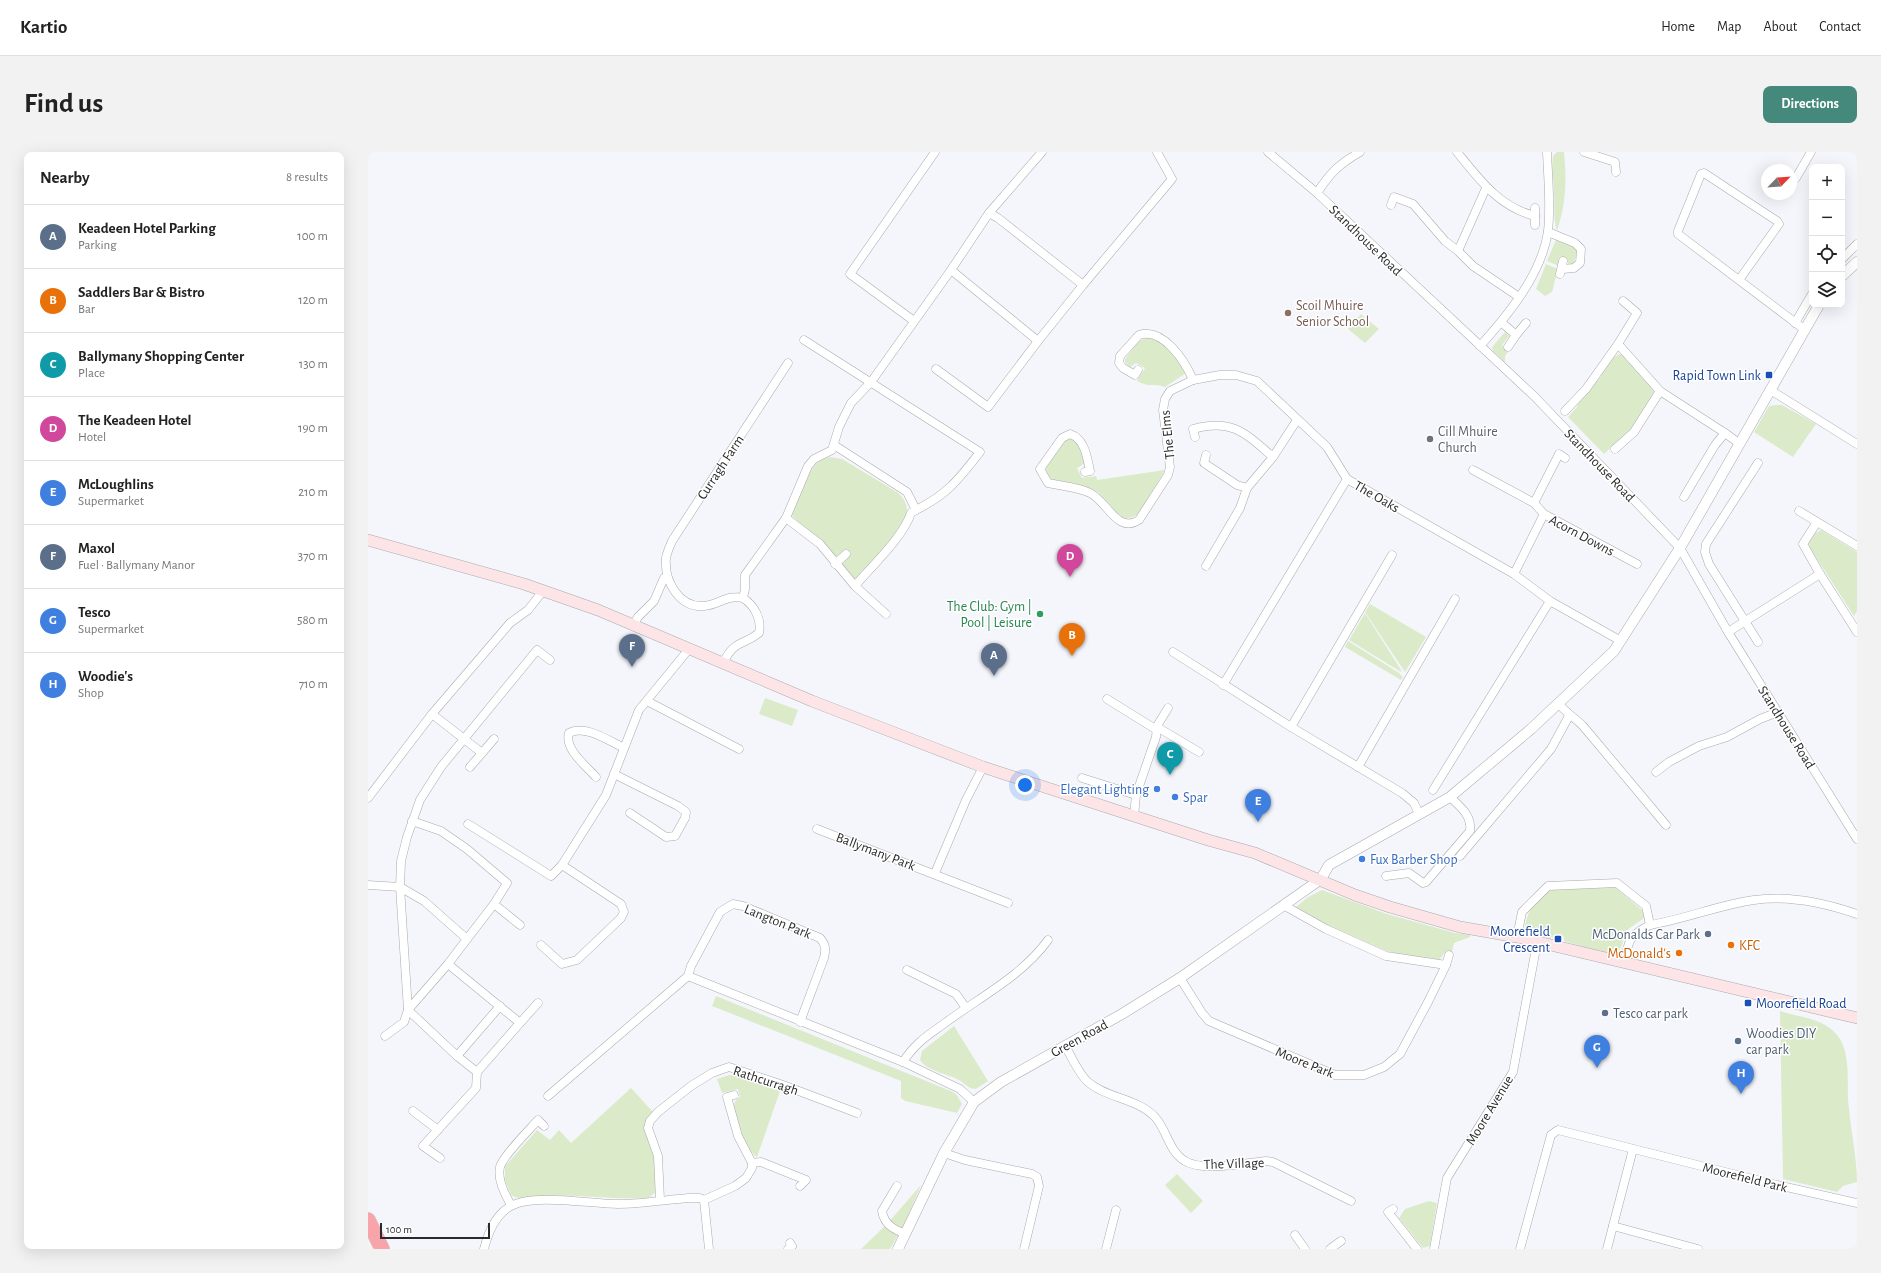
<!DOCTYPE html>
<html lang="en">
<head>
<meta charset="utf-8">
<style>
  :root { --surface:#fff; --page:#f2f2f2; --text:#222; --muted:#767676; --line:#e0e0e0; --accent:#45887c }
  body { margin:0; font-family:"Alegreya Sans",sans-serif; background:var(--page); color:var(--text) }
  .controls { position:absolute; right:12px; top:12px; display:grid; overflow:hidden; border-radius:8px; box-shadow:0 4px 16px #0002 }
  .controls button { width:36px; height:36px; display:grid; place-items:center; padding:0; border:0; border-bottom:1px solid var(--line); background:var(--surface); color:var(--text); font:20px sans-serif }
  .compass { position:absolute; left:1393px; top:12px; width:36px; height:36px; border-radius:50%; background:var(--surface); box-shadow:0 4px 16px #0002; rotate:65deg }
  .scale { position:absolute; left:12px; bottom:10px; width:110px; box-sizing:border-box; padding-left:4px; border:2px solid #2a2a2c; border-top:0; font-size:11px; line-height:14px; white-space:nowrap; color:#2a2a2c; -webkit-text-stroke:3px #fff; paint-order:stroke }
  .you { position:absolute; left:657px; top:633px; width:14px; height:14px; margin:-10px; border:3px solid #fff; border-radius:50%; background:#1a73e8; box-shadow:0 0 0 6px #1a73e833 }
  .badge { display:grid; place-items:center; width:26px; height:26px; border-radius:50%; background:var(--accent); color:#fff; font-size:13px; font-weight:700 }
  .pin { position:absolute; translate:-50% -33px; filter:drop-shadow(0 1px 2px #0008) }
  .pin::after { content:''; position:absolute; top:21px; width:14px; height:12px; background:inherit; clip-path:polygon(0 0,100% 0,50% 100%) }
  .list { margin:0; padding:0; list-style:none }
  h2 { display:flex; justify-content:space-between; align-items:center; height:52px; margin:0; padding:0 16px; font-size:17px }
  h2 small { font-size:13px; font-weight:400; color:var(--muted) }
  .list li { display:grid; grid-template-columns:26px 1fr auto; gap:12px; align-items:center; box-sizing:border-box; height:64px; padding:0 16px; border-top:1px solid var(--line) }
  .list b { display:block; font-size:15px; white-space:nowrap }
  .list p { margin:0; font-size:13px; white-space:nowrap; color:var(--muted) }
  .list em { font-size:13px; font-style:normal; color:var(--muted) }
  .icon { flex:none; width:22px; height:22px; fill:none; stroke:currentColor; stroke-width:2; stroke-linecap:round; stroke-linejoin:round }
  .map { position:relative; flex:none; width:1489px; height:1097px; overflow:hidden; border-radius:8px }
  header { display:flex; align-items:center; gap:24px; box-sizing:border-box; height:56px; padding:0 20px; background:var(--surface); border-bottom:1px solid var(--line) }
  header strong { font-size:19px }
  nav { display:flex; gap:22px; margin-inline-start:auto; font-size:14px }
  .intro { display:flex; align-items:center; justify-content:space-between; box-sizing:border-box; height:96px; padding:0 24px }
  h1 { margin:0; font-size:28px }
  .button { padding:10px 18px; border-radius:8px; background:var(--accent); color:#fff; font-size:14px; font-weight:700 }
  main { display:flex; gap:24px; padding:0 24px }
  aside { flex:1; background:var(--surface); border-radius:8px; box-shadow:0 4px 16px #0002 }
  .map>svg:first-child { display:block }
</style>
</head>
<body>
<header>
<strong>Kartio</strong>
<nav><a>Home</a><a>Map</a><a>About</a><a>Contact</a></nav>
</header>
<div class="intro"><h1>Find us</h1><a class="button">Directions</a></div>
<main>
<aside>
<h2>Nearby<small>8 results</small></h2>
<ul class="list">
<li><span class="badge" style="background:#5c6f8a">A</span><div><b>Keadeen Hotel Parking</b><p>Parking</p></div><em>100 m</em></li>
<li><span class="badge" style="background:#e8710a">B</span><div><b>Saddlers Bar &amp; Bistro</b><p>Bar</p></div><em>120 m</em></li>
<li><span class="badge" style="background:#0f9aa8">C</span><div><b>Ballymany Shopping Center</b><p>Place</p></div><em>130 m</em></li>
<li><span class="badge" style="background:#d1479c">D</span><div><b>The Keadeen Hotel</b><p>Hotel</p></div><em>190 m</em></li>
<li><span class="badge" style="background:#3f7fe0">E</span><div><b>McLoughlins</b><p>Supermarket</p></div><em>210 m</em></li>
<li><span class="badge" style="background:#5c6f8a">F</span><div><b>Maxol</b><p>Fuel · Ballymany Manor</p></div><em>370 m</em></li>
<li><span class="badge" style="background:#3f7fe0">G</span><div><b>Tesco</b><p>Supermarket</p></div><em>580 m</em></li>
<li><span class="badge" style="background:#3f7fe0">H</span><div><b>Woodie's</b><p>Shop</p></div><em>710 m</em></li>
</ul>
</aside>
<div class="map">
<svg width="1489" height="1097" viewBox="0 0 1489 1097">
  <rect width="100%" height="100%" fill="#f5f6fb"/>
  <!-- green -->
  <g fill="#dbebca">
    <path d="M1189,0H1196C1199,28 1198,52 1189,79C1185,67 1187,54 1186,41C1186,29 1183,16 1185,4Z"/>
    <path d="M1188,88C1196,87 1206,94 1211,99L1206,109L1208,110L1201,114L1199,107H1193L1191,114L1179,109Z"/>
    <path d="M1178,112L1190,117L1184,140L1177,144L1168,137Z"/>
    <path d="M993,162L1011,177L997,191L980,177Z"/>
    <path d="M1137,180L1141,184L1134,193L1140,200L1137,204V210L1125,199L1124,195Z"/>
    <path d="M781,185C798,190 810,207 818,221L797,235C788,231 780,236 769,229L777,216L768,211L762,215L757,210V207L771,189Z"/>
    <path d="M1251,202L1256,204L1282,233L1286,237L1285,242L1262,278L1236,302L1200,265L1209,255L1210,251L1231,227L1243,207Z"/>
    <path d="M1408,253H1414L1448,272L1425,305L1386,280L1401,254Z"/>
    <path d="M702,286L710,290L717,308L716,312L709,316L714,326L728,324L729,328L797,318L770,363L758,367C746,361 741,350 731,341C718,331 698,331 683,327L679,323L678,315L698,288Z"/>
    <path d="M462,305L474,307L529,340C537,347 541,355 538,365C534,379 500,413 489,426H484L474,414L476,399L470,404H466L454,390L426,366L423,362C432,344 440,308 462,305Z"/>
    <path d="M1453,378L1489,400V459L1486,464L1442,396L1441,391L1446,382Z"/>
    <path d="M1002,452L1058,485L1037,520L997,460Z"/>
    <path d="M997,461L1033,518V520L981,488Z"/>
    <path d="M980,489L1031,521L1035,525L1033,528L977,495Z"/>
    <path d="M397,546L430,558L424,574L391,562Z"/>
    <path d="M1247,735L1274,758L1277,765C1271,771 1261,774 1257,782C1254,789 1255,795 1250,800L1239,802L1196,789V785H1183V787L1158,781L1156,779C1159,761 1165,748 1182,739C1188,735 1236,735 1247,735Z"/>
    <path d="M954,738L1019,762L1087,781L1102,783V785L1086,791L1084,800L1078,799L1071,808L1039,804L1019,799L932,761L928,755L940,745Z"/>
    <path d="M348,844L583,939L588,942L594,952L589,961L537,949L533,946V929L344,854Z"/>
    <path d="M1412,859C1433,866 1456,866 1470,884C1484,903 1478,934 1481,956C1483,981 1489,1005 1489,1030L1475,1034L1469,1040L1415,1027Z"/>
    <path d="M586,874L620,929L608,937C601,937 597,932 591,928C580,922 559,919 552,908L554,899Z"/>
    <path d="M361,923H366L412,939L389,1005C378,998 360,960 368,948L372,945L370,937L354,941L349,927Z"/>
    <path d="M263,936L285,960L278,973L286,1002L288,1040L280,1046C245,1048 211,1042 176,1044C166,1045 151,1049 143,1043L137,1028V1014L169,978L182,988L191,978L203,991Z"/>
    <path d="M809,1022L835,1049L823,1061L797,1033Z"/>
    <path d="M553,1033L536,1073L522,1097H493L519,1072Z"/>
    <path d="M1061,1049L1069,1051L1062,1094L1055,1096L1031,1066L1037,1057Z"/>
  </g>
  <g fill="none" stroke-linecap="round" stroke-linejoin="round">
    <!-- minor casing -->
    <g stroke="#a9aaaf" stroke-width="9">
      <g id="minor">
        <path d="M900,0L949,41L1166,244L1312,396L1360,480L1489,687"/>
        <path d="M1089,0C1111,27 1131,55 1167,64"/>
        <path d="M1216,0L1247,10L1248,20"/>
        <path d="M1428,26L1443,0"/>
        <path d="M949,41C962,21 971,12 992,0"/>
        <path d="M1023,53L1026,45L1045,52L1077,89L1090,99L1105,114L1151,145"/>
        <path d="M1167,73V56"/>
        <path d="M1180,80L1207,91L1213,97L1212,111L1206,116L1194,117"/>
        <path d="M1090,99L1118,36"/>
        <path d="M1474,107L1489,92"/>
        <path d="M583,118L670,189L715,133L630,66L621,61L674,0"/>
        <path d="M1192,122L1195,109"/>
        <path d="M1371,128L1411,72L1409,69L1336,21L1333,22L1310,79V82L1437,178"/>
        <path d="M715,133L804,27L789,0"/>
        <path d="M546,169L482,122L567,0"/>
        <path d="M1133,170L1148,183L1158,171"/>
        <path d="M1427,171L1444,142"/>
        <path d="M436,188L612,300C591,327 580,342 548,358L539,340L466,293"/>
        <path d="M1250,192L1269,161L1255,149"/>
        <path d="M1112,194C1140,163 1174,122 1180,79C1183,53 1180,26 1179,0"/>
        <path d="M1140,195L1148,183"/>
        <path d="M568,217L620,255L670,189"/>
        <path d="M770,218L767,223L755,216L751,211L752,204L771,183C795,175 817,209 825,228"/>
        <path d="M1404,239L1489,292"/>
        <path d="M1197,259L1218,237L1250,192L1292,239L1357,281L1372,292"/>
        <path d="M827,285L825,277C864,266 877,281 905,305"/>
        <path d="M1247,297L1266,280L1292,239"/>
        <path d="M838,303L836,311L869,333L879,336"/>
        <path d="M1105,318L1166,351L1176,362"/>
        <path d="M717,320L722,319C719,305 717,287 702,282L694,286L672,317L680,331C693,334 711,335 722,341C740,350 749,382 771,368L800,323L802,315L795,258L797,247L802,239L825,228L852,223H868L889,229L959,295L979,327"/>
        <path d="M1316,345L1347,293L1357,281"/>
        <path d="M1166,351L1191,302L1197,306"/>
        <path d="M1431,359L1489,394"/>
        <path d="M418,366L452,392L487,434C503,415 536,384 543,361L548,358"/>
        <path d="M1449,370L1435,392L1452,422L1489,480"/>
        <path d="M467,412L478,402"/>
        <path d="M838,414L872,356L879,336L905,305L929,268"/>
        <path d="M1146,422L1176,362L1269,412"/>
        <path d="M487,434L518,462"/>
        <path d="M375,446C360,442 350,453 336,454C311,456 296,429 298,406C299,400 302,394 304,389L420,211"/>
        <path d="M266,472L270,465L286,449L296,426L299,425"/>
        <path d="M1360,480L1452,422"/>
        <path d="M1390,490L1341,412L1337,400L1338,392L1390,311"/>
        <path d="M805,500L923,575L1034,641L1046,651L1051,662"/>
        <path d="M355,511C367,487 375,494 391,481C394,467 386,453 375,446L377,437V423L418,366L440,314L446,307L464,298L471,275L483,251L503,230L583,118L621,61"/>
        <path d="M855,533L979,327L1146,422L1182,449L1253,489"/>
        <path d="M739,547L789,578"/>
        <path d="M279,549L371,597"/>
        <path d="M1190,551C1198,561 1206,565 1215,574L1298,673"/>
        <path d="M789,575L831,600"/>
        <path d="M923,575L1024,403"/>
        <path d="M114,601L64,562L142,471L160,458L175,439"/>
        <path d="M102,615L126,587"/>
        <path d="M990,615L1087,447"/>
        <path d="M1288,620L1301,610L1331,594L1359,585L1392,567L1410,560"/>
        <path d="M246,622L310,654L318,660L317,666L307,684L298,685L262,661"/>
        <path d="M228,625C218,614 196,597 201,581C217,572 241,589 256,596"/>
        <path d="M714,626L768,643"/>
        <path d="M1065,638L1182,449"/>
        <path d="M0,646L64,562"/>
        <path d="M766,664L768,643L788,585L789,574L800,556"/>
        <path d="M100,672L183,724L194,713L238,643L271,558L321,497"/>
        <path d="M449,677L640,751"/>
        <path d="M1092,704L1183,597L1201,564"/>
        <path d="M567,721L598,648L615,615"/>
        <path d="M1018,724L1041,721L1055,731L1058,730L1102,679C1104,664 1093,655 1082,645"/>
        <path d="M0,733L32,735L56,749L99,787L126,752L139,731L99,697L73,679L44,669"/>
        <path d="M126,752L152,773"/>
        <path d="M917,754L958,777L1018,804L1078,813"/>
        <path d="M1149,785L1154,760L1180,734L1249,731L1278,754L1282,773"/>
        <path d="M99,787L80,812L152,871L170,851"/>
        <path d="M173,793L194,812L209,808L253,766L256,760L253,752L194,713"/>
        <path d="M1256,811C1261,788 1260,784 1282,773C1317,767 1351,753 1386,748C1420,743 1457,751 1489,762"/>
        <path d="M539,818L588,842L598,856"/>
        <path d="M320,824L323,814L352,760L365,752L375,754L452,786C458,793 458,797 456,806L432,870"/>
        <path d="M812,826L834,861L841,869L967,923H996L1016,915L1032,902L1060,850L1078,813L1081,803"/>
        <path d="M17,884L36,870L40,858L32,735L33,709L39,685L52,648L73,615L169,498L182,508"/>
        <path d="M697,894C704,905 710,921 720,930C738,946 769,946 787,965C799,978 801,1000 817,1009C835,1020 877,1011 898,1009L905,1010L983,1049"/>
        <path d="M89,904L132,854"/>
        <path d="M535,910C548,890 558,885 577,871C612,845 654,824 680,788"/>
        <path d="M109,920L152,871"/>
        <path d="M180,944L320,824L535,910L592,937L606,950"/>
        <path d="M45,959L70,978"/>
        <path d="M576,1001L597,1008L664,1022L669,1025L671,1034L656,1097"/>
        <path d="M72,1006L55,994L108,936L109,920L89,904L40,858L80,812"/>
        <path d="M384,1011L393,1010L438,1028L432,1034"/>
        <path d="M529,1034L514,1059C516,1073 527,1078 538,1082"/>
        <path d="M292,1048L290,1004L280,976L282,969L290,960L323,934L344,921L361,915L415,933L489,961"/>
        <path d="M143,1053C137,1043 129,1028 132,1015C134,1005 162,977 170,968L176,974"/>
        <path d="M1025,1057L1020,1060L1049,1097"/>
        <path d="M1245,1074L1330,1097"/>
        <path d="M927,1083L937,1097"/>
        <path d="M116,1097C120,1081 128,1062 143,1054C166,1041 223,1052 250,1052C273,1052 297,1048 320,1046H332L336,1048"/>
        <path d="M341,1097L336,1048L367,1034L378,1026L384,1016V1011L370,984L359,945L366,943"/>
        <path d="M420,1097L424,1094L422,1091"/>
        <path d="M738,1097L748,1058"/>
        <path d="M962,1097L973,1089"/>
        <path d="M1066,1097L1079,1026L1145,920L1169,791"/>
        <path d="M1152,1097L1183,983L1190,978L1409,1033L1489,1051"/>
        <path d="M1239,1097L1265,997"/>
      </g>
    </g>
    <!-- tertiary casing -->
    <g stroke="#a9aaaf" stroke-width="11">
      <g id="tertiary">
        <path d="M1474,124L1489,110"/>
        <path d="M530,1097L576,1001L606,950L633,930L754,862L812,826L953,727L961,713L1082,645L1163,577L1246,499L1312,396L1451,153"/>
      </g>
    </g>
    <!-- secondary casing -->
    <g stroke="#a9aaaf" stroke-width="12">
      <path id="secondary" d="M0,388L156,432L230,458L444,549L615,615L840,688L887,701L987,743L1022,755L1092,775L1149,785L1489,866"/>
    </g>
    <!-- motorway casing -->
    <g stroke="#d4d4d5" stroke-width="16">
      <path id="motorway" d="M0,1068L14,1097"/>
    </g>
    <!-- minor -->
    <use href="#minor" stroke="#fff" stroke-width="8"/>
    <!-- tertiary -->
    <use href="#tertiary" stroke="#fff" stroke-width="10"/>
    <!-- secondary -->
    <use href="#secondary" stroke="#fde4e6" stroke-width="11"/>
    <!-- motorway -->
    <use href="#motorway" stroke="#f7a5ab" stroke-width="15"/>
  </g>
  <!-- markers -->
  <circle fill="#8d6e63" stroke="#fff" stroke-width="1.5" cx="920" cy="161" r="4"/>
  <g fill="#1a4fb4" stroke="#fff" stroke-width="1.5">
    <rect x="1397" y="219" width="8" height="8" rx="2"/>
    <rect x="1186" y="783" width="8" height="8" rx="2"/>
    <rect x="1376" y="847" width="8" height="8" rx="2"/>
  </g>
  <circle fill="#6b7280" stroke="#fff" stroke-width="1.5" cx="1062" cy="287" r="4"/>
  <circle fill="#2e9e5b" stroke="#fff" stroke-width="1.5" cx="672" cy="462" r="4"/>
  <g fill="#3f7fe0" stroke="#fff" stroke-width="1.5">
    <circle cx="789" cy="637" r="4"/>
    <circle cx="807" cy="645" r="4"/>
    <circle cx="994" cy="707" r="4"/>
  </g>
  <g fill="#5c6f8a" stroke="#fff" stroke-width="1.5">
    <circle cx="1340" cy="782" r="4"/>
    <circle cx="1237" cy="861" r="4"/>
    <circle cx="1370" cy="889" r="4"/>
  </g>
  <g fill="#e8710a" stroke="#fff" stroke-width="1.5">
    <circle cx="1363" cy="793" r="4"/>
    <circle cx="1311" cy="801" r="4"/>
  </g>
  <g text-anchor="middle" stroke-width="3" stroke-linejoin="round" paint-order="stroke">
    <!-- street labels -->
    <g font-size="14" fill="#2a2a2c" stroke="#fff">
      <text transform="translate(998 88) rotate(44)" y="5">Standhouse Road</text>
      <text transform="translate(799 283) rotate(-96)" y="5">The Elms</text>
      <text transform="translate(1232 313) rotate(46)" y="5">Standhouse Road</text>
      <text transform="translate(352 315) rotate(-57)" y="5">Curragh Farm</text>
      <text transform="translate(1009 344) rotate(30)" y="5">The Oaks</text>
      <text transform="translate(1214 383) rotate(28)" y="5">Acorn Downs</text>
      <text transform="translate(1419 575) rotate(58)" y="5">Standhouse Road</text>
      <text transform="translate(508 699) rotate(21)" y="5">Ballymany Park</text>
      <text transform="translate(410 769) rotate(22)" y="5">Langton Park</text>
      <text transform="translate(711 886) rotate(-29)" y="5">Green Road</text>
      <text transform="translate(937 910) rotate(22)" y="5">Moore Park</text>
      <text transform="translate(398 928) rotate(18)" y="5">Rathcurragh</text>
      <text transform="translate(1121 958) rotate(-59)" y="5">Moore Avenue</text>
      <text transform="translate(866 1011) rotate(-2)" y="5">The Village</text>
      <text transform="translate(1377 1025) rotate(14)" y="5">Moorefield Park</text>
    </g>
    <!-- education labels -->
    <g font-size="14" fill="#785e54" stroke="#fff" text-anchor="start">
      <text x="928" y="158">Scoil Mhuire<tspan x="928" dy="16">Senior School</tspan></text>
    </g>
    <!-- transit labels -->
    <g font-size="14" fill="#164399" stroke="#fff" text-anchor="end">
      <text x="1393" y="228">Rapid Town Link</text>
      <text x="1182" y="784">Moorefield<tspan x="1182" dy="16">Crescent</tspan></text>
      <text x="1388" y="856" text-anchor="start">Moorefield Road</text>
    </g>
    <!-- worship labels -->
    <g font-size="14" fill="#5b616d" stroke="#fff" text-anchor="start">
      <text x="1070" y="284">Cill Mhuire<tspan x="1070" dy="16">Church</tspan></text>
    </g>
    <!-- leisure labels -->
    <g font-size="14" fill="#27864d" stroke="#fff" text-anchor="end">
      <text x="664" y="459">The Club: Gym |<tspan x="664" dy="16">Pool | Leisure</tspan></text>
    </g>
    <!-- shop labels -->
    <g font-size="14" fill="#366cbe" stroke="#fff" text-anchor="start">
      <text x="781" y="642" text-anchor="end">Elegant Lighting</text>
      <text x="815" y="650">Spar</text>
      <text x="1002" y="712">Fux Barber Shop</text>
    </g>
    <!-- service labels -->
    <g font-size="14" fill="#4e5e75" stroke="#fff" text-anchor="start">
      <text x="1332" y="787" text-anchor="end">McDonalds Car Park</text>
      <text x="1245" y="866">Tesco car park</text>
      <text x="1378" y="886">Woodies DIY<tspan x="1378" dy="16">car park</tspan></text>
    </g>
    <!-- food labels -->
    <g font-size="14" fill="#c56008" stroke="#fff" text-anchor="start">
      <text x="1371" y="798">KFC</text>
      <text x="1303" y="806" text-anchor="end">McDonald's</text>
    </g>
  </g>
</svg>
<div class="controls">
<button>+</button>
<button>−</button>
<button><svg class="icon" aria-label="locate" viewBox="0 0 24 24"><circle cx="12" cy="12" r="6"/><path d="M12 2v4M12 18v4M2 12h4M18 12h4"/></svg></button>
<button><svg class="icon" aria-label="layers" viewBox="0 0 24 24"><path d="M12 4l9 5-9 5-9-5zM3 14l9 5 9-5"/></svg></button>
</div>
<svg class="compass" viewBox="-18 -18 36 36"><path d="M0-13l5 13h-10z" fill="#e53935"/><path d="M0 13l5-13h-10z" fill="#767676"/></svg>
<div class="scale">100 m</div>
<div class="you"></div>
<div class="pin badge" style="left:626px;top:524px;background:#5c6f8a">A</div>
<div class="pin badge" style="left:704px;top:504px;background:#e8710a">B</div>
<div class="pin badge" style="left:802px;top:623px;background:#0f9aa8">C</div>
<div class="pin badge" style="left:702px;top:425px;background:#d1479c">D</div>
<div class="pin badge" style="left:890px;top:670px;background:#3f7fe0">E</div>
<div class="pin badge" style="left:264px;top:515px;background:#5c6f8a">F</div>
<div class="pin badge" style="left:1229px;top:916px;background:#3f7fe0">G</div>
<div class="pin badge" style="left:1373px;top:942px;background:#3f7fe0">H</div>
</div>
</main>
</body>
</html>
